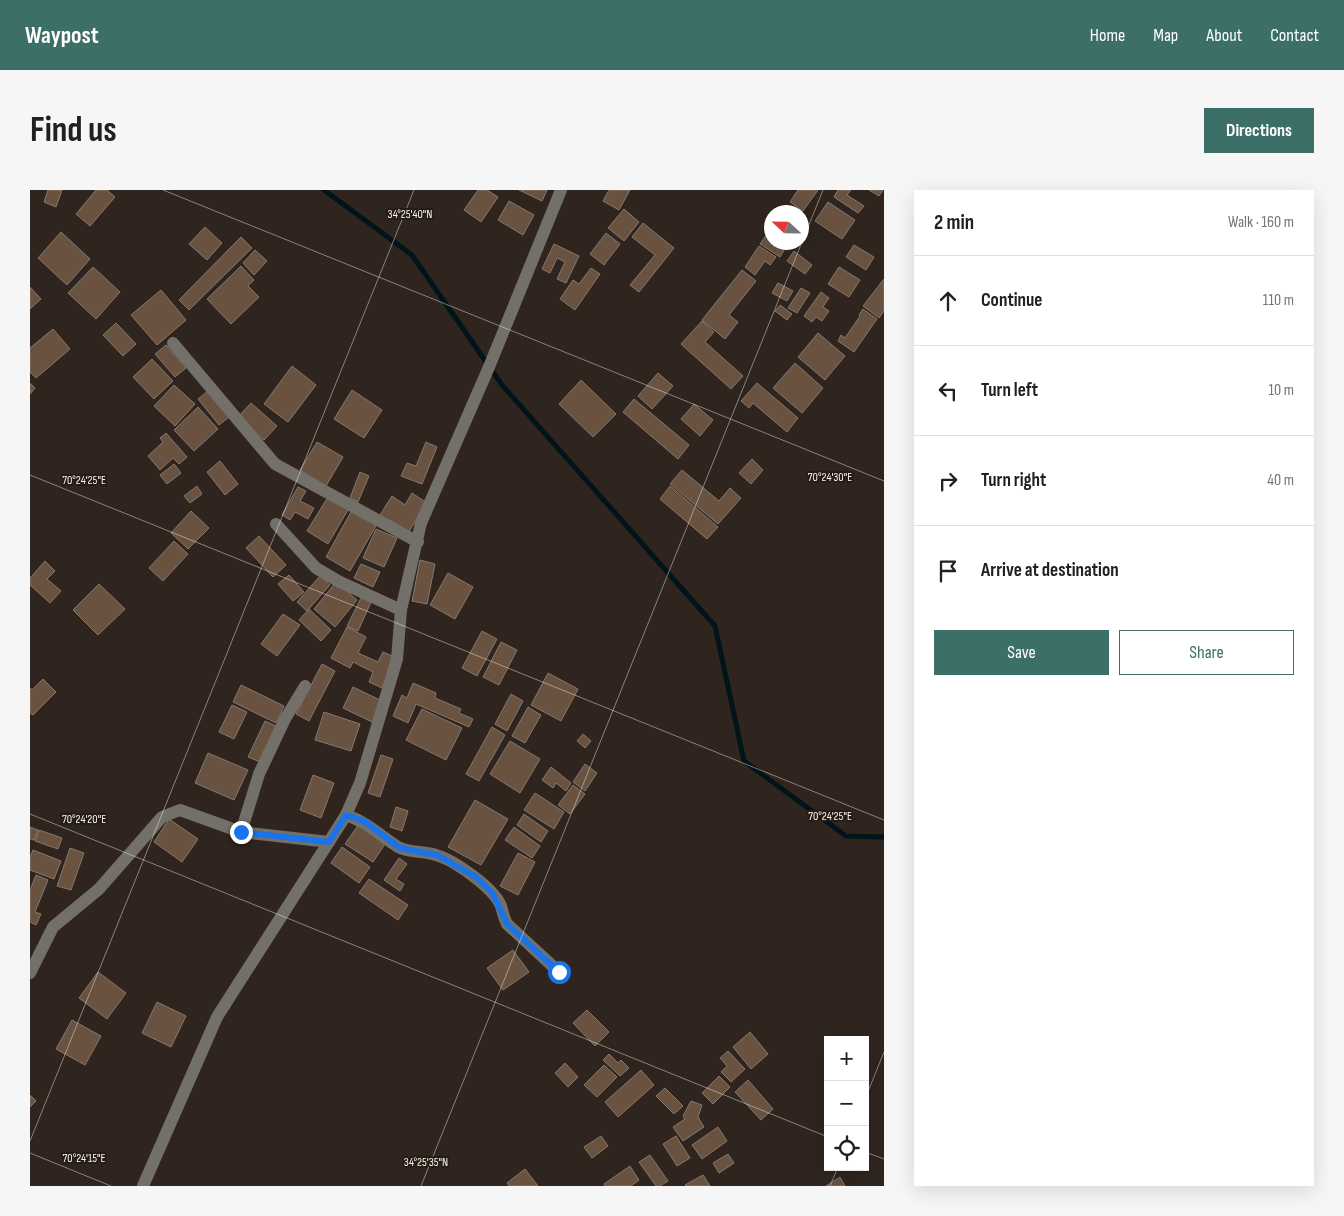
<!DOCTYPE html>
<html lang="en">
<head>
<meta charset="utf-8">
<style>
  :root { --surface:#fff; --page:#f6f6f6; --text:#202124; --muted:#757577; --line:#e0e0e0; --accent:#3c6f67 }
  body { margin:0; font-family:"Sofia Sans Condensed",sans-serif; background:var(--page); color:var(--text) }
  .controls { position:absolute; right:15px; bottom:15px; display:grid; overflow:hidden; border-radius:0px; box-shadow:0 5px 20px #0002 }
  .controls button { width:45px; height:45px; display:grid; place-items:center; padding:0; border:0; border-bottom:1px solid var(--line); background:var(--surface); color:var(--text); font:25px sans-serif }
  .compass { position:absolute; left:734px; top:15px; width:45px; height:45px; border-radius:50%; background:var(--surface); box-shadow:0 5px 20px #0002; rotate:292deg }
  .stop { position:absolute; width:15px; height:15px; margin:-11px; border:4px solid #1a73e8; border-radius:50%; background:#fff }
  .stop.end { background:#1a73e8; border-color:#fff; box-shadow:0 1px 5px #0008 }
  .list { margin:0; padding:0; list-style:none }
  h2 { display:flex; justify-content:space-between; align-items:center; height:65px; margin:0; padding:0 20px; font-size:21px }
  h2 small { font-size:16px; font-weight:400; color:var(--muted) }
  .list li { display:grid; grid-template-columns:32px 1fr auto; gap:15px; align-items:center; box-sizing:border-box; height:90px; padding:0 20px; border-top:1px solid var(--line) }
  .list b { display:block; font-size:19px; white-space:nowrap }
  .list em { font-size:16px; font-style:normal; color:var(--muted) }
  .actions { display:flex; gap:10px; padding:15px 20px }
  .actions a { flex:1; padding:11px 0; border:1px solid var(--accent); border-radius:0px; text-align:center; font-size:18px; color:var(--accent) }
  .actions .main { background:var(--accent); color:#fff }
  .icon { flex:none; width:28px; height:28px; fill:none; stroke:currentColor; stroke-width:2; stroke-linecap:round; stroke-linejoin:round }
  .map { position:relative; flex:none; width:854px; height:996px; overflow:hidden; border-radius:0px }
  header { display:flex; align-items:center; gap:30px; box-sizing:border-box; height:70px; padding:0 25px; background:var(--accent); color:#fff }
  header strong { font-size:24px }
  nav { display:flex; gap:28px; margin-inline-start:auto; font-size:18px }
  .intro { display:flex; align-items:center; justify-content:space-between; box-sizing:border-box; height:120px; padding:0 30px }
  h1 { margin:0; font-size:35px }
  .button { padding:12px 22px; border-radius:0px; background:var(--accent); color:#fff; font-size:18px; font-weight:700 }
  main { display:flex; gap:30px; padding:0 30px }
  aside { flex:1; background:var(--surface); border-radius:0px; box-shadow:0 5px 20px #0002 }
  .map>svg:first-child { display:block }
</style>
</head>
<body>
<header>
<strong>Waypost</strong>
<nav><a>Home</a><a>Map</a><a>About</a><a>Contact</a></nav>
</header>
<div class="intro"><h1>Find us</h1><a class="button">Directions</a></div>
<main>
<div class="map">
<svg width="854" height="996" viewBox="0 0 854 996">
  <rect width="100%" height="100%" fill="#2f251e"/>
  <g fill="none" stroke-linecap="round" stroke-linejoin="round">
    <!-- stream -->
    <path stroke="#001419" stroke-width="5" d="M294,0L382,65L472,195L685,436L714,571L816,646L854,647"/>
  </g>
  <!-- building -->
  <g fill="#69523f" stroke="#85796f">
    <path d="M18,0H32L26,17L14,12Z"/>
    <path d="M66,0H77L85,7L60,36L46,24Z"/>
    <path d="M448,0H457L468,7L451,32L434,20Z"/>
    <path d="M489,0H517L512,11Z"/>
    <path d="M579,0H600L589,20L573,11Z"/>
    <path d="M768,0H788L773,21L760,12Z"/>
    <path d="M808,0H821L817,5L834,16L828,23L804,7Z"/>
    <path d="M839,0H853L849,6Z"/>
    <path d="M479,11L504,25L493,45L468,30Z"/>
    <path d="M798,12L825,30L812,49L785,31Z"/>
    <path d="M755,17L763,22H752Z"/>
    <path d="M594,19L609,32L594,51L578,38Z"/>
    <path d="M613,33L644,58L609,102L600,95L625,65L602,47Z"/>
    <path d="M175,37L192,53L177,70L159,54Z"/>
    <path d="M742,37V52H759L750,67L730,54Z"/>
    <path d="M31,42L60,69L37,95L8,68Z"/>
    <path d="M576,43L590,54L574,75L560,64Z"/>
    <path d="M211,47L222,58L159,120L149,110Z"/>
    <path d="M524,54L549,66L536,93L527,89L535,72L527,68L520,83L512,79Z"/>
    <path d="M824,55L844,67L836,80L816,67Z"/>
    <path d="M729,56L746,67L740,75L735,71L725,85L715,77Z"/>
    <path d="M225,60L237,71L224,85L213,73Z"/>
    <path d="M764,61L782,75L775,84L757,71Z"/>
    <path d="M211,76L224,90L218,96L229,107L201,134L177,109Z"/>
    <path d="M63,77L90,102L66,129L38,103Z"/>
    <path d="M809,77L830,90L819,107L798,94Z"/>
    <path d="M561,78L570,84L545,120L530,109L543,90L549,94Z"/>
    <path d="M712,80L726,91L699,125L708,132L695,149L672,130Z"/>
    <path d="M854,89V121L849,128L833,116Z"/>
    <path d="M748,93L763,101L757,111L742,103Z"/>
    <path d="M0,97L11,109L0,119Z"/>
    <path d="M771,98L780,103L767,123L758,118Z"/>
    <path d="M131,100L156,130L127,155L101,125Z"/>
    <path d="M791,102L799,108L793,117L799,121L792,131L786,127L782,132L774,126Z"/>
    <path d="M750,115L762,124L757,130L745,121Z"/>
    <path d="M833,119L847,129L824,162L808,151L811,145L815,148L830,126L829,125Z"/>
    <path d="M672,131L684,142L675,152L713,186L701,199L651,154Z"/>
    <path d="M86,133L106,154L93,166L73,145Z"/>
    <path d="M23,139L40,159L6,188L0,182V158Z"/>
    <path d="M788,143L815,166L795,190L768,167Z"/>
    <path d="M136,155L156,178L145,187L125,164Z"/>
    <path d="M122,169L143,191L124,209L103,187Z"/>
    <path d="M765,173L793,198L772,223L743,198Z"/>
    <path d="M262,176L286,195L258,232L234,214Z"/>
    <path d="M628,183L643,196L622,219L608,206Z"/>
    <path d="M551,190L586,224L563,247L529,214Z"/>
    <path d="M0,193L5,198L0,204Z"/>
    <path d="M727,193L768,228L757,242L723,213L719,218L711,211Z"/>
    <path d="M144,195L165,214L145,236L124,216Z"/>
    <path d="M322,200L352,220L334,248L304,229Z"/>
    <path d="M178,201L199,227L189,235L168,209Z"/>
    <path d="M604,209L659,255L648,269L593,222Z"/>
    <path d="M221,213L247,236L234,250L208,227Z"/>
    <path d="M664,214L683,230L670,246L651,229Z"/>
    <path d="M168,217L188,239L164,261L144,240Z"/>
    <path d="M136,243L157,267L149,274L143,268L130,280L118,266L133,252L130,248Z"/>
    <path d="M287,252L313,267L296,296L270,280Z"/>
    <path d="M396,252L407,257L392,294L371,286L377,273L386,276Z"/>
    <path d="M722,269L733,280L721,294L709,283Z"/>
    <path d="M190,271L208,294L195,305L177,282Z"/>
    <path d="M144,274L151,283L137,294L130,285Z"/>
    <path d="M652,280L689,311L700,298L711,308L688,334L640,294Z"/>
    <path d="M330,282L339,286L328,312L320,308Z"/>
    <path d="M167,296L172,304L160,313L154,306Z"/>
    <path d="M640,296L688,337L677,349L630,309Z"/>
    <path d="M268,297L276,301L270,311L284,318L278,329L265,322L260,330L252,325Z"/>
    <path d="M382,303L397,313L378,343L350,325L362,306L375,315Z"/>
    <path d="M298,307L318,320L298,354L277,341Z"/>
    <path d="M322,320L347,334L320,381L296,367Z"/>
    <path d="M161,321L179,338L158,359L141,343Z"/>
    <path d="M346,339L367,348L354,377L333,368Z"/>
    <path d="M229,346L256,375L243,387L216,358Z"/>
    <path d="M144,351L158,364L133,391L119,378Z"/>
    <path d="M390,370L405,374L397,414L382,411Z"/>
    <path d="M15,371L25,381L17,389L31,401L20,413L0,395V388Z"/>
    <path d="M331,374L350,382L343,397L324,388Z"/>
    <path d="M418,383L443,397L425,429L400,415Z"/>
    <path d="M259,385L274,402L263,411L248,394Z"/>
    <path d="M290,386L300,395L277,421L267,412Z"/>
    <path d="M306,392L327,410L305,437L284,419Z"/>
    <path d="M69,394L95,419L68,445L43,420Z"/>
    <path d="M332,406L342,410L328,441L317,436Z"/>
    <path d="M279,419L301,440L291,451L269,430Z"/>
    <path d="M253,424L270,435L247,466L231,454Z"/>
    <path d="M317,437L336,447L328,463L348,472L353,462L367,468L352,498L339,492L343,482L323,472L320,478L301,468Z"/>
    <path d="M452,441L467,449L447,486L432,478Z"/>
    <path d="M471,452L487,460L469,495L453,487Z"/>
    <path d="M292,474L305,481L279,531L266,524Z"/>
    <path d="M518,483L548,499L531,531L501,515Z"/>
    <path d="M13,489L26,502L3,525L0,523V498L2,500Z"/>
    <path d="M383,493L406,503L405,508L431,519L429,523L443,529L439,537L386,514L378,533L363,526L372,505L377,508Z"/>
    <path d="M211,495L254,516L246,533L203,512Z"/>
    <path d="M323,497L352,511L342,532L313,518Z"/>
    <path d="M481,504L493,511L477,541L465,534Z"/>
    <path d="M202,515L217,522L204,549L189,542Z"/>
    <path d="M498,517L511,525L495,553L482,546Z"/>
    <path d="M392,519L432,538L416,570L376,550Z"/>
    <path d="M294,522L330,534L321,561L285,550Z"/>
    <path d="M235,531L246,536L230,572L218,567Z"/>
    <path d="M462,537L475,545L449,591L436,584Z"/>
    <path d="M553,544L561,551L555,558L547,551Z"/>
    <path d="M480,551L510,569L490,603L460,584Z"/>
    <path d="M178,563L218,580L204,610L165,593Z"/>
    <path d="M351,565L363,569L350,607L338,603Z"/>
    <path d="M555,574L567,583L555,601L543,592Z"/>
    <path d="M521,577L541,593L536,601L526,593L523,598L512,590Z"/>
    <path d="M283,585L304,593L291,628L270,620Z"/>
    <path d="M543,595L555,604L540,624L528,615Z"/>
    <path d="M505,603L534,622L524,639L494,620Z"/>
    <path d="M445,610L478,629L451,675L418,657Z"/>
    <path d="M366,617L378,621L372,641L360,637Z"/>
    <path d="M494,624L518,641L511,652L487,635Z"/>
    <path d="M139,629L168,649L152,672L124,652Z"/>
    <path d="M331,631L355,654L343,672L315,654Z"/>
    <path d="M0,637L8,640L4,650L0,649Z"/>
    <path d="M484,637L510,656L502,668L475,650Z"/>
    <path d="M9,640L32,648L28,659L5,651Z"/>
    <path d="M312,657L340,677L329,693L301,673Z"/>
    <path d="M40,658L54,663L41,700L27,696Z"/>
    <path d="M3,660L31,671L24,689L0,680V667Z"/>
    <path d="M488,663L505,672L488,705L470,696Z"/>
    <path d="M369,668L377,674L366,689L374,694L370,701L354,690Z"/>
    <path d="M6,685L18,690L5,722L11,724L6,735L0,732V700Z"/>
    <path d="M339,689L378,715L368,730L329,703Z"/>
    <path d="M483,760L499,782L473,800L457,778Z"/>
    <path d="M68,782L96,803L77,829L49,808Z"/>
    <path d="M127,812L156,826L141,857L112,843Z"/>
    <path d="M557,820L579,842L565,856L543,833Z"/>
    <path d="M42,830L71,846L55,875L26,859Z"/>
    <path d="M720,842L738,864L721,879L703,857Z"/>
    <path d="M698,861L715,879L701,892L691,882L697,876L690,868Z"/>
    <path d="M579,864L588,873L591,870L599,878L590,886L573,870Z"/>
    <path d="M535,873L548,887L538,897L525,883Z"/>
    <path d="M574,875L587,887L567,907L554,895Z"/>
    <path d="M611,880L624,895L588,927L575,912Z"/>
    <path d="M689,886L700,897L683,914L672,903Z"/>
    <path d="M718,890L743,919L731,930L705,902Z"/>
    <path d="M635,898L653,916L644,924L626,906Z"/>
    <path d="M0,905L6,911L0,917Z"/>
    <path d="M661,911L672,915L668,927L674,937L653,951L643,937L655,929L653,926Z"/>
    <path d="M688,937L697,951L672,969L662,955Z"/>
    <path d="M571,946L578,956L562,968L554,957Z"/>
    <path d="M646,946L660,968L647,976L633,954Z"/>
    <path d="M698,964L704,973L689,983L683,973Z"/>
    <path d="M620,965L638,991L630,996H626L609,972Z"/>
    <path d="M600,976L609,990L601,996H575L574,994Z"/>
    <path d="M495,979L508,996H479L477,993Z"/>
    <path d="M673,985L680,996H656L655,995Z"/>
    <path d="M810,987L815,996H796Z"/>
  </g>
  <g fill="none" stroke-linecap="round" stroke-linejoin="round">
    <!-- street -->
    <g stroke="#73706a" stroke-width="12">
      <path d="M143,153L245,274L388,352"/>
      <path d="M246,334L286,378L308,391L371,420"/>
      <path d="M316,625L330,593L367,469L371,420L391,333L459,177L531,0"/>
      <path d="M211,642L229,584L255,529L275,496"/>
      <path d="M0,783L23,737L69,699L132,627L150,620L211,642L299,652"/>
      <path d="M113,996L187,827L316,625C339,633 349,645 368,657C379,663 394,661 406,665C424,670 464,698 471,716C473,723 474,728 477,734L529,782"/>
    </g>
  </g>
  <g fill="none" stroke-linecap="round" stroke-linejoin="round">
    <!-- route -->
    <path stroke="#1a73e8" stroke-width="6" d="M211,642L299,652L316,625L334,631L370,658L407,665L446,687L463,704L477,734L529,782"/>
  </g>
  <!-- ticks -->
  <path fill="none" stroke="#faf3ee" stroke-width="1" stroke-opacity="0.45" d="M133,0L854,291M0,285L854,630M0,624L798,947M835,909L854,862M0,951L384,0M835,962L854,969M0,963L81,996M391,996L793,0M800,996L808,977"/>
  <g font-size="12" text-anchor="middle" fill="#faf3ee" stroke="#251c14" stroke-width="4" stroke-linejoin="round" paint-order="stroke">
    <text x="380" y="28">34°25'40"N</text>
    <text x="800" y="291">70°24'30"E</text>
    <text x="54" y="294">70°24'25"E</text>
    <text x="800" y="630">70°24'25"E</text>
    <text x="54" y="633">70°24'20"E</text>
    <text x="54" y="972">70°24'15"E</text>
    <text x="396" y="976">34°25'35"N</text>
  </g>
</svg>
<div class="controls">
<button>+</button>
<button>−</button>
<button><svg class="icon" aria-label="locate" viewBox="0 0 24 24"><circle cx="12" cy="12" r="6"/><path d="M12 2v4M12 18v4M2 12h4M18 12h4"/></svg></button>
</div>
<svg class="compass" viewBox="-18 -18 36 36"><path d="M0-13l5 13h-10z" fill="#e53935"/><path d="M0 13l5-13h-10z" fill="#757577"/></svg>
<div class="stop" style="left:529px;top:782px"></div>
<div class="stop end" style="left:211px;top:642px"></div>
</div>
<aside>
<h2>2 min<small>Walk · 160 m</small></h2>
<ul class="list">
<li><svg class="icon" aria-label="ahead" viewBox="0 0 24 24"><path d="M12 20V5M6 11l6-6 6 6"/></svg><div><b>Continue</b></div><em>110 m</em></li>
<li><svg class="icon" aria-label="left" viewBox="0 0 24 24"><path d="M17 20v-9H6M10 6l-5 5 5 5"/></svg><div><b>Turn left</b></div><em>10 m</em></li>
<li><svg class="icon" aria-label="right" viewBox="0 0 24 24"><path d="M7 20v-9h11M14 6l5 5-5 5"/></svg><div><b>Turn right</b></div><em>40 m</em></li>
<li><svg class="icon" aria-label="arrive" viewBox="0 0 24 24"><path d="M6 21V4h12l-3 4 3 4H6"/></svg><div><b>Arrive at destination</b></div></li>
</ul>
<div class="actions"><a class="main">Save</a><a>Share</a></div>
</aside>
</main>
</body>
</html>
